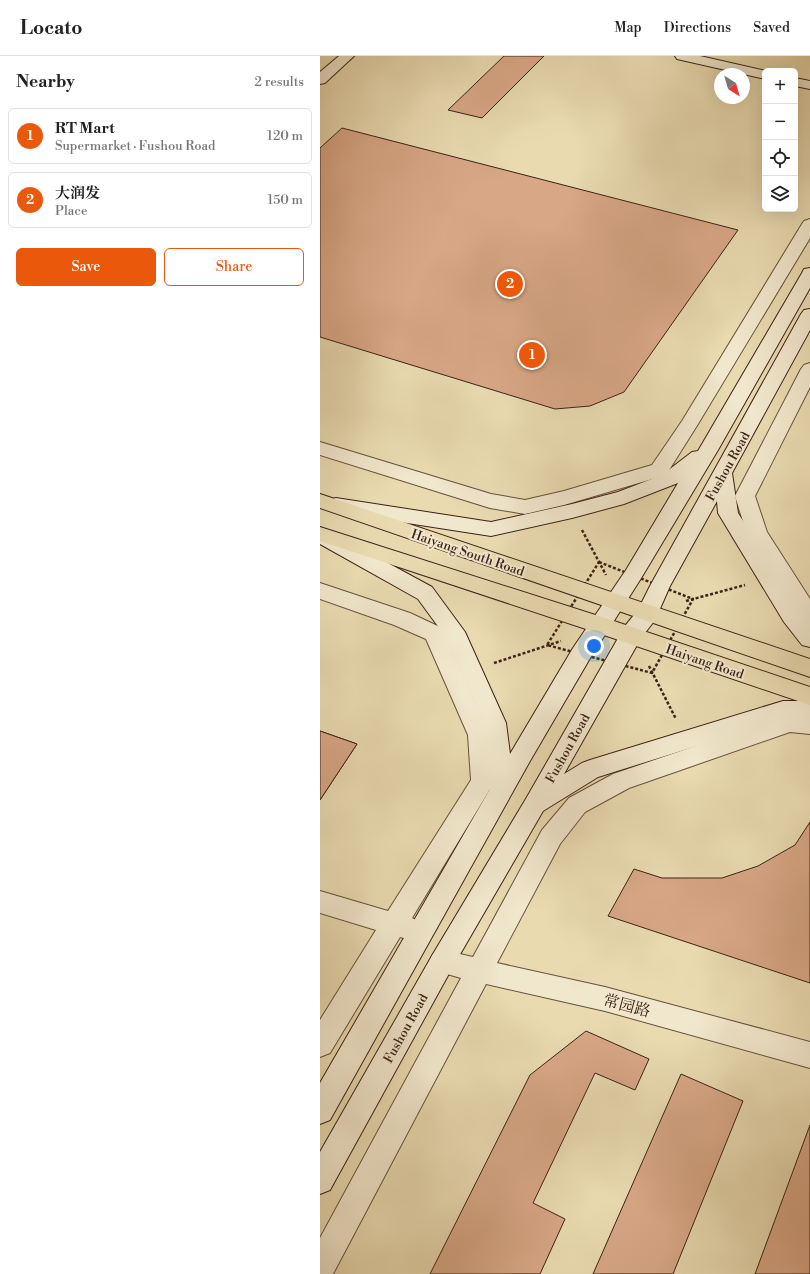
<!DOCTYPE html>
<html lang="en">
<head>
<meta charset="utf-8">
<style>
  :root { --surface:#fff; --page:#f6f6f6; --text:#222; --muted:#767676; --line:#e0e0e0; --accent:#ea580c }
  body { margin:0; font-family:"Libre Bodoni","Noto Serif SC",serif; background:var(--page); color:var(--text) }
  .controls { position:absolute; right:12px; top:12px; display:grid; overflow:hidden; border-radius:6px; box-shadow:0 4px 16px #0002 }
  .controls button { width:36px; height:36px; display:grid; place-items:center; padding:0; border:0; border-bottom:1px solid var(--line); background:var(--surface); color:var(--text); font:20px sans-serif }
  .compass { position:absolute; left:394px; top:12px; width:36px; height:36px; border-radius:50%; background:var(--surface); box-shadow:0 4px 16px #0002; rotate:143deg }
  .you { position:absolute; left:274px; top:590px; width:14px; height:14px; margin:-10px; border:3px solid #fff; border-radius:50%; background:#1a73e8; box-shadow:0 0 0 6px #1a73e833 }
  .badge { display:grid; place-items:center; width:26px; height:26px; border-radius:50%; background:var(--accent); color:#fff; font-size:13px; font-weight:700 }
  .pin { position:absolute; translate:-50% -50%; border:2px solid #fff; box-shadow:0 1px 4px #0006 }
  .list { margin:0; padding:0; list-style:none }
  h2 { display:flex; justify-content:space-between; align-items:center; height:52px; margin:0; padding:0 16px; font-size:17px }
  h2 small { font-size:13px; font-weight:400; color:var(--muted) }
  .list li { display:grid; grid-template-columns:26px 1fr auto; gap:12px; align-items:center; box-sizing:border-box; height:56px; margin:0 8px 8px; padding:0 8px; border:1px solid var(--line); border-radius:6px }
  .list b { display:block; font-size:15px; white-space:nowrap }
  .list p { margin:0; font-size:13px; white-space:nowrap; color:var(--muted) }
  .list em { font-size:13px; font-style:normal; color:var(--muted) }
  .actions { display:flex; gap:8px; padding:12px 16px }
  .actions a { flex:1; padding:9px 0; border:1px solid var(--accent); border-radius:6px; text-align:center; font-size:14px; color:var(--accent) }
  .actions .main { background:var(--accent); color:#fff }
  .icon { flex:none; width:22px; height:22px; fill:none; stroke:currentColor; stroke-width:2; stroke-linecap:round; stroke-linejoin:round }
  .map { position:relative; flex:none; width:490px; height:1218px; overflow:hidden }
  header { display:flex; align-items:center; gap:24px; box-sizing:border-box; height:56px; padding:0 20px; background:var(--surface); border-bottom:1px solid var(--line) }
  header strong { font-size:19px }
  nav { display:flex; gap:22px; margin-inline-start:auto; font-size:14px }
  main { display:flex }
  aside { flex:1; background:var(--surface) }
  .map>svg:first-child { display:block }
</style>
</head>
<body>
<header>
<strong>Locato</strong>
<nav><a>Map</a><a>Directions</a><a>Saved</a></nav>
</header>
<main>
<aside>
<h2>Nearby<small>2 results</small></h2>
<ul class="list">
<li><span class="badge">1</span><div><b>RT Mart</b><p>Supermarket · Fushou Road</p></div><em>120 m</em></li>
<li><span class="badge">2</span><div><b>大润发</b><p>Place</p></div><em>150 m</em></li>
</ul>
<div class="actions"><a class="main">Save</a><a>Share</a></div>
</aside>
<div class="map">
<svg width="490" height="1218" viewBox="0 0 490 1218">
  <rect width="100%" height="100%" fill="#e9dab0"/>
  <filter id="stains"><feTurbulence type="fractalNoise" baseFrequency=".005" numOctaves="4"/><feColorMatrix values="0 0 0 0 .2 0 0 0 0 .09 0 0 0 0 .02 0 0 0 .5 -.17"/></filter>
  <radialGradient id="worn" r=".72"><stop offset=".6" stop-color="#630" stop-opacity="0"/><stop offset="1" stop-color="#630" stop-opacity=".3"/></radialGradient>
  <!-- building -->
  <g fill="#d8a786" stroke="#3c2217">
    <path d="M184,0H224L162,62L128,54Z"/>
    <path d="M22,72L418,174L304,336L270,350L235,353L0,281V92Z"/>
    <path d="M0,675L37,688L0,744Z"/>
    <path d="M0,675L37,688L0,744Z"/>
    <path d="M490,766V927L288,860L314,813L342,822H402L438,810L475,789Z"/>
    <path d="M266,975L329,1003L315,1034L275,1017L213,1147L245,1163L220,1218H110L210,1019Z"/>
    <path d="M361,1018L423,1045L353,1218H273Z"/>
    <path d="M490,1069V1218H435Z"/>
  </g>
  <g fill="none" stroke-linecap="round" stroke-linejoin="round">
    <!-- street casing -->
    <g stroke="#67503d" stroke-width="2">
      <g id="street">
        <path d="M490,163V182L378,368L346,419L244,449L205,458L170,452L0,399V386L171,438L205,444L244,435L332,409L362,365L482,168L484,165Z"/>
        <path d="M490,307V331L435,440L447,476L490,543V569L482,567L427,478L415,440L481,313L484,309Z"/>
        <path d="M0,527L90,557L122,572L170,679L175,725L92,862L96,864L100,872L96,880L87,883L80,881L10,997L0,1001V964L56,874L0,857V835L68,855L151,724L148,679L106,583L74,569L0,543Z"/>
        <path d="M470,658L490,660V678L470,676L309,732L265,756L240,788L177,907L285,931L490,986V1012L285,955L166,928L13,1218H0V1182L141,922L113,914L109,906L113,898L122,894L153,901L222,774L249,742L293,718Z"/>
      </g>
    </g>
    <!-- secondary casing -->
    <g stroke="#3c2217" stroke-width="2">
      <g id="secondary">
        <path d="M19,0H34L5,27L0,28V16Z"/>
        <path d="M355,0H380L446,15L445,23L357,3Z"/>
        <path d="M475,22L490,25V33L475,30Z"/>
        <path d="M490,212V232L398,394L320,524L269,604L210,705L10,1064L0,1068V1027L170,733L164,667L125,580L98,543L0,488V472L7,474L112,531L145,576L186,667L190,698L253,592L306,514L358,427L304,448L252,462L171,480L16,456L9,454L6,449L9,444L16,442L171,466L252,448L298,436L342,419L372,396L378,395L482,217L484,213Z"/>
        <path d="M490,253V274L412,417L418,457L480,554L490,567V591L482,589L464,566L398,457L397,445L350,530L335,564L321,582L244,718L262,707L270,704L463,645H490V663H463L278,721L223,755L131,914L10,1134L0,1138V1096L113,898L207,741L305,570L318,554L330,530L481,258L484,254Z"/>
      </g>
    </g>
    <!-- primary casing -->
    <g stroke="#3c2217" stroke-width="2">
      <g id="primary">
        <path d="M0,438L490,603V621L0,452Z"/>
        <path d="M0,471L288,563L490,631V649L272,575L0,485Z"/>
      </g>
    </g>
    <!-- path -->
    <g stroke="#3c2217" stroke-width="2.5" stroke-dasharray="3 2" stroke-linecap="butt">
      <path d="M262,474L286,519"/>
      <path d="M279,506L373,543L332,617L227,589Z"/>
      <path d="M366,545L425,529"/>
      <path d="M174,607L241,585"/>
      <path d="M329,610L356,663"/>
    </g>
    <!-- street -->
    <use href="#street" fill="#f1e7cc" fill-rule="evenodd"/>
    <!-- secondary -->
    <use href="#secondary" fill="#f1e7cc" fill-rule="evenodd"/>
    <!-- primary -->
    <use href="#primary" fill="#e9dab0" fill-rule="evenodd"/>
  </g>
  <g text-anchor="middle" stroke-width="4" stroke-linejoin="round" paint-order="stroke">
    <!-- street labels -->
    <g font-size="13" fill="#3c2217" stroke="#f1e7cc">
      <text transform="translate(407 410) rotate(-61)" y="5">Fushou Road</text>
      <text transform="translate(148 496) rotate(19)" y="5">Haiyang South Road</text>
      <text transform="translate(385 605) rotate(19)" y="5">Haiyang Road</text>
      <text transform="translate(247 692) rotate(-61)" y="5">Fushou Road</text>
      <text transform="translate(85 972) rotate(-61)" y="5">Fushou Road</text>
    </g>
    <!-- near-street labels -->
    <g font-size="16" fill="#3c2217" stroke="#f1e7cc">
      <text transform="translate(307 949) rotate(15)" y="6">常园路</text>
    </g>
  </g>
  <rect width="100%" height="100%" filter="url(#stains)"/>
  <rect width="100%" height="100%" fill="url(#worn)"/>
</svg>
<div class="controls">
<button>+</button>
<button>−</button>
<button><svg class="icon" aria-label="locate" viewBox="0 0 24 24"><circle cx="12" cy="12" r="6"/><path d="M12 2v4M12 18v4M2 12h4M18 12h4"/></svg></button>
<button><svg class="icon" aria-label="layers" viewBox="0 0 24 24"><path d="M12 4l9 5-9 5-9-5zM3 14l9 5 9-5"/></svg></button>
</div>
<svg class="compass" viewBox="-18 -18 36 36"><path d="M0-13l5 13h-10z" fill="#e53935"/><path d="M0 13l5-13h-10z" fill="#767676"/></svg>
<div class="you"></div>
<div class="pin badge" style="left:212px;top:299px">1</div>
<div class="pin badge" style="left:190px;top:228px">2</div>
</div>
</main>
</body>
</html>
